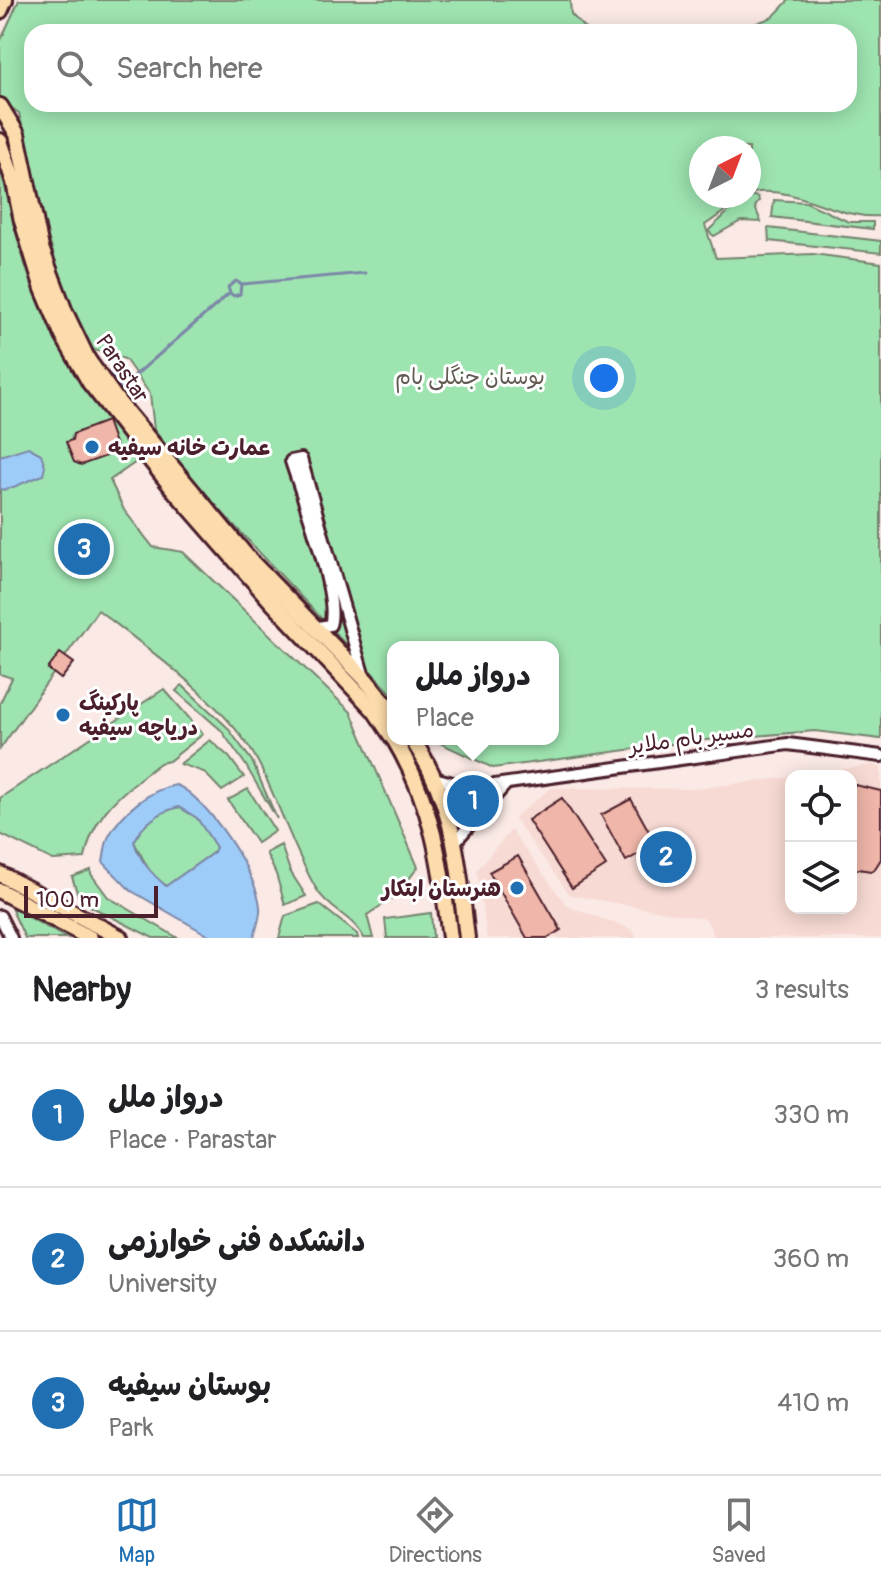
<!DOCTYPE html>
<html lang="en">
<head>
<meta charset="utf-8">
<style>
  :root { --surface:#fff; --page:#f2f2f2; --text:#202124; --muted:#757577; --line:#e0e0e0; --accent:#1f6fb2 }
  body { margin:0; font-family:Pangolin,"Playpen Sans Arabic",sans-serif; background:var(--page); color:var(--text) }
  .controls { position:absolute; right:24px; bottom:24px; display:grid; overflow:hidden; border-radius:16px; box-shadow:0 4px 20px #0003 }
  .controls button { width:72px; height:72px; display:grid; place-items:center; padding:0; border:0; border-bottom:2px solid var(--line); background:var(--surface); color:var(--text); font:40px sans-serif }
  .compass { position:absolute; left:689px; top:136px; width:72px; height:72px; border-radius:50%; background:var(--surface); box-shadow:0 4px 20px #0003; rotate:42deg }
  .scale { position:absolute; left:24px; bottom:20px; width:134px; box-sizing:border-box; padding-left:8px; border:4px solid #4a1f2b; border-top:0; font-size:22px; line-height:28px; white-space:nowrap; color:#4a1f2b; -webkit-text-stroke:6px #fff; paint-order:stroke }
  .you { position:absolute; left:604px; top:378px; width:28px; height:28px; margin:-20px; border:6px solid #fff; border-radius:50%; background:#1a73e8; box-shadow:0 0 0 12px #1a73e833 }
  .badge { display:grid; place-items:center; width:52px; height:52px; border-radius:50%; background:var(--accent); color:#fff; font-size:26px; font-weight:700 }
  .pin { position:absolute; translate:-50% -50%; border:4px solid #fff; box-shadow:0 2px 8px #0006 }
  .popup { position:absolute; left:387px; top:641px; width:172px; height:104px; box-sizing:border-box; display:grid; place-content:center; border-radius:16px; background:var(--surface); filter:drop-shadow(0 2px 6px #0005); font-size:26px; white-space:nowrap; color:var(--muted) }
  .popup b { font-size:30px; color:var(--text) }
  .popup::after { content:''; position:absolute; left:50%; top:100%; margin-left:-16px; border:16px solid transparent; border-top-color:var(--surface) }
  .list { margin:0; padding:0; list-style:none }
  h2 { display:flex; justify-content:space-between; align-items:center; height:104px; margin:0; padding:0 32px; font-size:34px }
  h2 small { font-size:26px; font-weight:400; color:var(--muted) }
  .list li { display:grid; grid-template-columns:52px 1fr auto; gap:24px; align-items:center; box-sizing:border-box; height:144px; padding:0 32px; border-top:2px solid var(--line) }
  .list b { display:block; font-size:30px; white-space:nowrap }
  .list p { margin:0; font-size:26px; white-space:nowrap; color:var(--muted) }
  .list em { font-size:26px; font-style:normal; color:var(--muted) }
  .icon { flex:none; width:44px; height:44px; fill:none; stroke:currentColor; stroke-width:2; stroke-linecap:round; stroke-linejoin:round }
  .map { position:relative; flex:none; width:881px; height:938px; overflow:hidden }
  .search { position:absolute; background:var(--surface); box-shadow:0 4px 20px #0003; left:24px; right:24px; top:24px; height:88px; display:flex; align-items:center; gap:20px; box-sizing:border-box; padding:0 28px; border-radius:24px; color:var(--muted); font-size:30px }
  .sheet { height:536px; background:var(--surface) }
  nav { display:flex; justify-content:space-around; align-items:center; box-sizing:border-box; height:112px; border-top:2px solid var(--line); background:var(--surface); font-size:22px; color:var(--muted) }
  nav a { display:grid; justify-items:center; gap:4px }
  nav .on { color:var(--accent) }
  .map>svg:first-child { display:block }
</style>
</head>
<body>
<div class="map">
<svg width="881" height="938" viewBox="0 0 881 938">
  <rect width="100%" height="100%" fill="#fae9e5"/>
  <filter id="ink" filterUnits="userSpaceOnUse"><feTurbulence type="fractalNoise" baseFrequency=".0125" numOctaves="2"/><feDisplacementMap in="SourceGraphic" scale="16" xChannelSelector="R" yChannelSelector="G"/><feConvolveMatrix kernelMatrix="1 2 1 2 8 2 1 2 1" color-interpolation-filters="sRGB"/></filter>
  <g filter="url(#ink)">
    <!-- built -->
    <g fill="#f7dad3">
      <path d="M873,765L881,768V938H715L706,919L570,895L514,818L551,788L691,789L791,777V908H851V776H796Z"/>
      <path d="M511,830L567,906L631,929L637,938H487L477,870Z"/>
    </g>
    <!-- green -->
    <g fill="#9ee4b0" stroke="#74826e" stroke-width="2" fill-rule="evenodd">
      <path d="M19,0H570L571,14L588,32H32V104H849V32H733L773,17L789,0H881V216C839,220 802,188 758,192C746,194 717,217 705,225L716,258L813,254L881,263V739L815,731L694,741L493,768L440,743L436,739H553V647H393V695L202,491L154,430L150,394L125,359L90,349L66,294L42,218L19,113L0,100V42ZM701,148H749V196H701Z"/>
      <path d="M0,165C9,205 18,246 32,285C55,346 92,400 132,450L136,462L110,480L124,510L153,547L183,552L351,712L418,867L396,896L367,915L373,938H364C354,917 329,910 317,890C293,850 280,804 258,762C229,706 148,649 98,610L0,749V703L12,678L0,674Z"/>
      <path d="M753,196L758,197L759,201L755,207L761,222L741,221L714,236L708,231L728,212Z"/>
      <path d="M774,200L806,202L849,222H873V229L772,217Z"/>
      <path d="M768,228L881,241V253L769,241Z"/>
      <path d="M182,685L227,727L252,761L277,819L245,764L221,730L176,691Z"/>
      <path d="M164,689L203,734L169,761L160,763C125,790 93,812 85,858L53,860L0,834V798Z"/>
      <path d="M210,740L229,757L244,777L222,791L204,772L180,764Z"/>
      <path d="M248,789L275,831L257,843L228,800Z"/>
      <path d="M179,807L197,818L216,847L214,852L166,886L150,872L134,842C142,824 160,811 179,807Z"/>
      <path d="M281,845L290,871L306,896L285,905L276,874L266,853Z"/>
      <path d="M91,870V874L108,897L178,938H153L80,901L72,877Z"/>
      <path d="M319,904L357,934L358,938H279L285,916Z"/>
      <path d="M11,908H12L66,938H25Z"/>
      <path d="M431,913L433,938H387L385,919Z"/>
    </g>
    <!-- water -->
    <g fill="#9eccf9" stroke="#7c87a7" stroke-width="2" fill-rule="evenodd">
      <path d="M114,364L121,367L119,377L126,378L128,376L133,383L130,384L132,390H136L139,398L128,399L111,376Z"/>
      <path d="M28,447L41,454L45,466L43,475L6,490L0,489V456Z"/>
      <path d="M176,785C206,796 258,875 260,907C261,917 256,928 254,938H213L130,890L103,862C105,853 105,843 109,836C121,813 150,789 176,785ZM179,807L197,818L216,847L214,852L166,886C151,873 140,861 134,842C142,824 160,811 179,807Z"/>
    </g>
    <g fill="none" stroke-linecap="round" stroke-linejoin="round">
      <!-- stream -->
      <g stroke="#7c87a7" stroke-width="3">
        <path d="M242,284L365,273"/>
        <path d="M131,379L230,293L234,296L240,294L241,284L236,281L228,287L230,293"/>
      </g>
    </g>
    <!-- building -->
    <g fill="#efb6a9" stroke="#4a1f2b" stroke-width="2">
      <path d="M107,421L118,452L81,465L74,462L66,442L72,440L73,434Z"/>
      <path d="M60,653L74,663L61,679L48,669Z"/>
      <path d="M851,784L881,791V859L874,870L871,871L858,869L853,871Z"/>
      <path d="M562,798L606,866L572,888L528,820Z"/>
      <path d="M631,799L656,844L626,861L601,815Z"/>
      <path d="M518,856L561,930L547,938H527L489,872Z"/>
    </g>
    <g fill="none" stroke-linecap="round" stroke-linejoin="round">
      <!-- minor casing -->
      <g stroke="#4a1f2b" stroke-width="16">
        <g id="minor">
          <path d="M313,628L330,625C340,597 301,493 291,461L301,459L363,674"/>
          <path d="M434,778L460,785L487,786L788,744L881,756"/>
          <path d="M455,842L506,784"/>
          <path d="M0,916L11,938"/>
        </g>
      </g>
      <!-- major casing -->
      <g stroke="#4a1f2b" stroke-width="20">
        <g id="major">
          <path d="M0,11L5,0"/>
          <path d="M0,106L17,134L41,248L65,312L88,360L118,402L248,558L365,679L393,713"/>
          <path d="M0,141L14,182L22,221L43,289L63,336L90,383L174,490L271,601L375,711L393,738"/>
          <path d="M394,739C433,804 441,865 450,938"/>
          <path d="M412,739C455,802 458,864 467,938"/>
          <path d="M0,874L121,938"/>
          <path d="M0,891L90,938"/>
        </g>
      </g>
      <!-- minor -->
      <use href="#minor" stroke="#fff" stroke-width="10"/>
      <!-- major -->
      <use href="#major" stroke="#fcdcac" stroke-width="14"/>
    </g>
  </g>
  <!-- markers -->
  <g fill="#1f6fb2" stroke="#fff" stroke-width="3">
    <circle cx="92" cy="447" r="8"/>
    <circle cx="63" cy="715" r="8"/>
    <circle cx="517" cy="888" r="8"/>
  </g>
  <g text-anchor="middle" stroke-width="6" stroke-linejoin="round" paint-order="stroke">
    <!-- street labels -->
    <g font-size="22" fill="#4a1f2b" stroke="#fff">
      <text transform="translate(123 368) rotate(56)" y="8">Parastar</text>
      <text transform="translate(691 737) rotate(-8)" y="8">مسیر بام ملایر</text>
    </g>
    <!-- park labels -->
    <g font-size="22" fill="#635a53" stroke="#fff">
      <text x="470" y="384">بوستان جنگلی بام</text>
    </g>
    <!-- poi labels -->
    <g font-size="22" font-weight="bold" fill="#4a1f2b" stroke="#fff" text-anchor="start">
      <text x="108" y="455">عمارت خانه سیفیه</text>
      <text x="79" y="710">پارکینگ<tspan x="79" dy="25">دریاچه سیفیه</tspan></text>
      <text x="501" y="896" text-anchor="end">هنرستان ابتکار</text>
    </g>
  </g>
</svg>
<div class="controls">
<button><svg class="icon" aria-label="locate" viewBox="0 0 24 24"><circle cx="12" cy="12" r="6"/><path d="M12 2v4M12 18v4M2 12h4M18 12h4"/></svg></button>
<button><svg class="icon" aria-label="layers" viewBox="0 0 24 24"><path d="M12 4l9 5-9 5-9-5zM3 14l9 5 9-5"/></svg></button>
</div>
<svg class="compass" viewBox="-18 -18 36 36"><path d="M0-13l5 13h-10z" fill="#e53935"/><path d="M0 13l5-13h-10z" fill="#757577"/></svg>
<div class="scale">100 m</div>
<div class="you"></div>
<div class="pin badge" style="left:473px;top:801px">1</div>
<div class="popup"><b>درواز ملل</b>Place</div>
<div class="pin badge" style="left:666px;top:857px">2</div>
<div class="pin badge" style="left:84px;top:549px">3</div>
<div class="search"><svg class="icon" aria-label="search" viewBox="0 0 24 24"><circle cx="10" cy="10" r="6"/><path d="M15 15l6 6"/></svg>Search here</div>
</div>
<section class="sheet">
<h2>Nearby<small>3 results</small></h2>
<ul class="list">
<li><span class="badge">1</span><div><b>درواز ملل</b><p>Place · Parastar</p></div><em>330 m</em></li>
<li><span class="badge">2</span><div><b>دانشکده فنی خوارزمی</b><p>University</p></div><em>360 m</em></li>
<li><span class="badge">3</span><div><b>بوستان سیفیه</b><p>Park</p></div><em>410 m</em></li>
</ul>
</section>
<nav>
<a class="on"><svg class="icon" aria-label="map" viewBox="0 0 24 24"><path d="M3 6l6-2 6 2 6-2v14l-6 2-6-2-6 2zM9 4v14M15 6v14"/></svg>Map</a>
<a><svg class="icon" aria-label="directions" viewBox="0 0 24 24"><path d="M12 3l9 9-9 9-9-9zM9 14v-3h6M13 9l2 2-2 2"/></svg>Directions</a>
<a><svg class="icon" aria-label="saved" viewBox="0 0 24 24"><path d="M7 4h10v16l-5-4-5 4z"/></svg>Saved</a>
</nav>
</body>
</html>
